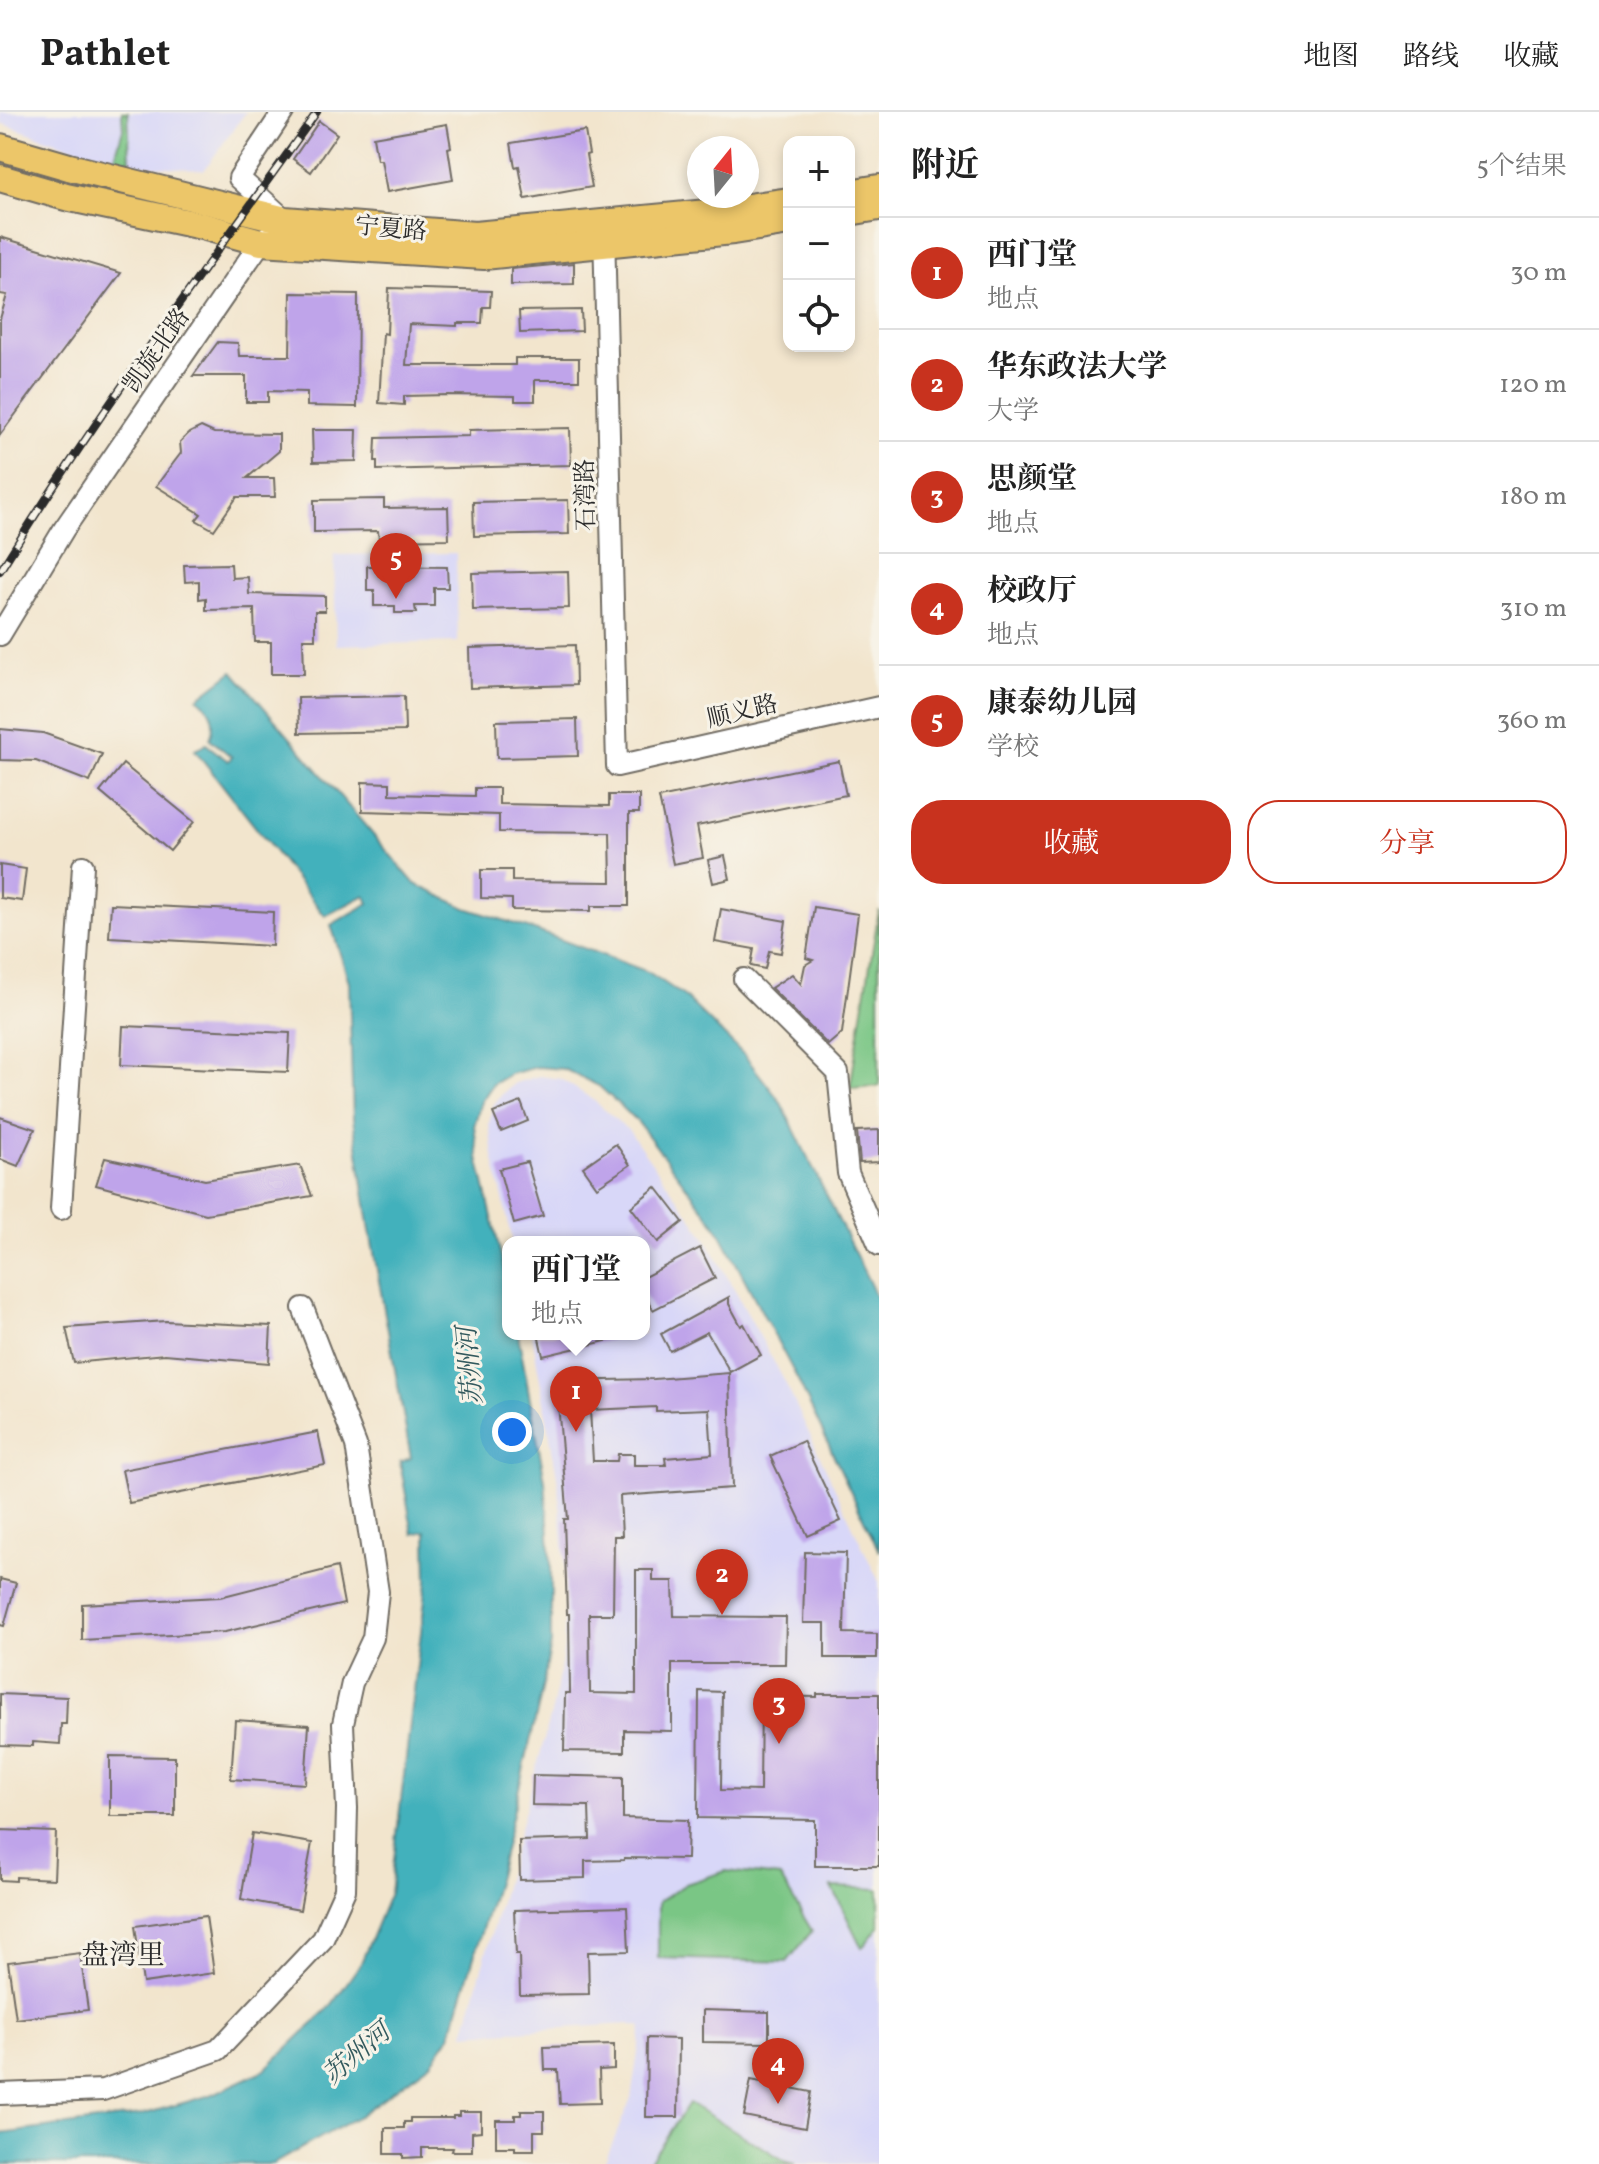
<!DOCTYPE html>
<html lang="zh">
<head>
<meta charset="utf-8">
<style>
  :root { --surface:#fff; --page:#f2f2f2; --text:#222; --muted:#767676; --line:#e0e0e0; --accent:#c8321e }
  body { margin:0; font-family:Vollkorn,"Noto Serif SC",serif; background:var(--page); color:var(--text) }
  .controls { position:absolute; right:24px; top:24px; display:grid; overflow:hidden; border-radius:16px; box-shadow:0 4px 12px #0003 }
  .controls button { width:72px; height:72px; display:grid; place-items:center; padding:0; border:0; border-bottom:2px solid var(--line); background:var(--surface); color:var(--text); font:40px sans-serif }
  .compass { position:absolute; left:687px; top:24px; width:72px; height:72px; border-radius:50%; background:var(--surface); box-shadow:0 4px 12px #0003; rotate:18deg }
  .you { position:absolute; left:512px; top:1320px; width:28px; height:28px; margin:-20px; border:6px solid #fff; border-radius:50%; background:#1a73e8; box-shadow:0 0 0 12px #1a73e833 }
  .badge { display:grid; place-items:center; width:52px; height:52px; border-radius:50%; background:var(--accent); color:#fff; font-size:26px; font-weight:700 }
  .pin { position:absolute; translate:-50% -66px; filter:drop-shadow(0 2px 4px #0008) }
  .pin::after { content:''; position:absolute; top:42px; width:28px; height:24px; background:inherit; clip-path:polygon(0 0,100% 0,50% 100%) }
  .popup { position:absolute; left:502px; top:1124px; width:148px; height:104px; box-sizing:border-box; display:grid; place-content:center; border-radius:16px; background:var(--surface); filter:drop-shadow(0 2px 6px #0005); font-size:26px; white-space:nowrap; color:var(--muted) }
  .popup b { font-size:30px; color:var(--text) }
  .popup::after { content:''; position:absolute; left:50%; top:100%; margin-left:-16px; border:16px solid transparent; border-top-color:var(--surface) }
  .list { margin:0; padding:0; list-style:none }
  h2 { display:flex; justify-content:space-between; align-items:center; height:104px; margin:0; padding:0 32px; font-size:34px }
  h2 small { font-size:26px; font-weight:400; color:var(--muted) }
  .list li { display:grid; grid-template-columns:52px 1fr auto; gap:24px; align-items:center; box-sizing:border-box; height:112px; padding:0 32px; border-top:2px solid var(--line) }
  .list b { display:block; font-size:30px; white-space:nowrap }
  .list p { margin:0; font-size:26px; white-space:nowrap; color:var(--muted) }
  .list em { font-size:26px; font-style:normal; color:var(--muted) }
  .actions { display:flex; gap:16px; padding:24px 32px }
  .actions a { flex:1; padding:18px 0; border:2px solid var(--accent); border-radius:32px; text-align:center; font-size:28px; color:var(--accent) }
  .actions .main { background:var(--accent); color:#fff }
  .icon { flex:none; width:44px; height:44px; fill:none; stroke:currentColor; stroke-width:2; stroke-linecap:round; stroke-linejoin:round }
  .map { position:relative; flex:none; width:879px; height:2052px; overflow:hidden }
  header { display:flex; align-items:center; gap:48px; box-sizing:border-box; height:112px; padding:0 40px; background:var(--surface); border-bottom:2px solid var(--line) }
  header strong { font-size:38px }
  nav { display:flex; gap:44px; margin-inline-start:auto; font-size:28px }
  main { display:flex }
  aside { flex:1; background:var(--surface) }
  .map>svg:first-child { display:block }
</style>
</head>
<body>
<header>
<strong>Pathlet</strong>
<nav><a>地图</a><a>路线</a><a>收藏</a></nav>
</header>
<main>
<div class="map">
<svg width="879" height="2052" viewBox="0 0 879 2052">
  <rect width="100%" height="100%" fill="#f7f3e8"/>
  <filter id="ink" filterUnits="userSpaceOnUse"><feTurbulence type="fractalNoise" baseFrequency=".0125" numOctaves="2"/><feDisplacementMap in="SourceGraphic" scale="16" xChannelSelector="R" yChannelSelector="G"/><feConvolveMatrix kernelMatrix="1 2 1 2 8 2 1 2 1" color-interpolation-filters="sRGB"/></filter>
  <filter id="wash" filterUnits="userSpaceOnUse"><feTurbulence type="fractalNoise" baseFrequency=".006" numOctaves="4" result="noise"/><feDisplacementMap in="SourceGraphic" scale="32" xChannelSelector="R" yChannelSelector="G"/><feGaussianBlur stdDeviation="1.8" result="paint"/><feColorMatrix in="noise" values="0 0 0 0 0 0 0 0 0 0 0 0 0 0 0 0 0 1.4 0 .05"/><feComposite in="paint" operator="in"/></filter>
  <g filter="url(#wash)">
    <rect width="100%" height="100%" fill="#f2e5cd"/>
    <!-- built -->
    <g fill="#d8d7f8">
      <path d="M0,0H246L204,58L117,51L0,11Z"/>
      <path d="M456,441L458,530L336,533L334,443Z"/>
      <path d="M539,964L561,967L592,987L629,1019L706,1126L785,1270L879,1470V2052H604L631,1986L642,1915L628,1912L464,1922L553,1595L564,1536L565,1457L558,1370L532,1222H644V1130H513L493,1044L489,1012L493,993L504,980L515,971Z"/>
    </g>
    <!-- green -->
    <g fill="#7ac685" stroke="#527858" stroke-width="2">
      <path d="M122,0H128L130,49L115,45L123,17Z"/>
      <path d="M879,798V974L850,976Z"/>
      <path d="M726,1759L780,1765L812,1819L787,1850L658,1846V1790L686,1772Z"/>
      <path d="M832,1775L879,1777V1815L862,1836Z"/>
      <path d="M689,1991L787,2050L796,2052H628L650,2049Z"/>
    </g>
    <!-- water -->
    <path fill="#42b1bc" stroke="#366e74" stroke-width="2" d="M233,559L415,772L466,796L537,819L648,860L684,884L744,943L780,989L879,1190V1439L798,1268L717,1115L637,1009L599,974L564,957L537,955L510,962L493,972L481,990L474,1014L478,1045L508,1174V1222H518L545,1369L551,1451V1532L539,1592L498,1764L450,1924L431,1951L359,2004L273,2052H0V2022L141,2003L211,1983L265,1958L330,1895L361,1851L390,1781L427,1469L426,1419L413,1422L400,1350L411,1346L370,1119L353,1007L349,870L331,813L369,791L365,783L325,804L195,638L206,632L228,649L232,645L210,627C217,610 212,597 198,586Z"/>
    <g id="blocks">
      <!-- building -->
      <g fill="#bfa4ea" fill-rule="evenodd">
        <path d="M319,9L337,22L311,60L293,47Z"/>
        <path d="M447,12L451,35L448,36L453,68L387,80L381,48H377L373,25Z"/>
        <path d="M585,19L589,42L586,43L592,75L525,87L519,54L515,55L511,31Z"/>
        <path d="M0,125L121,161L0,323V207L7,183L0,182Z"/>
        <path d="M574,151V172L511,173V157Z"/>
        <path d="M389,176L491,179L490,195H483L482,211H457V214L409,212L406,253H515V246H579V268H535V289H515V284L448,283L404,284V293L379,291L383,221L387,222Z"/>
        <path d="M291,181L358,182L357,295L307,294V280L268,279V290H246V264H193L218,230L238,231L239,244H290Z"/>
        <path d="M581,198L582,219L520,221L519,199Z"/>
        <path d="M201,315L214,321L279,322V339L247,366H274L275,385H237L214,418L196,408L201,402L156,374L181,341L180,330L189,321Z"/>
        <path d="M570,316L571,353L377,358V349H375L376,326L469,324V318Z"/>
        <path d="M312,318H357L356,349L313,350Z"/>
        <path d="M384,387V396L448,395L449,427L379,428L378,419L314,420V388Z"/>
        <path d="M568,388L569,422L474,424L473,390Z"/>
        <path d="M231,452L232,466L248,465L249,482L325,484V499H315V527H303L304,562H271V530H255L254,497L206,498V486L199,487V469L185,470L184,453Z"/>
        <path d="M367,454L447,455L448,476H434V494H415L416,501H395V494H374V478H367Z"/>
        <path d="M568,459L569,496L473,498L472,461Z"/>
        <path d="M575,533L576,573L470,576L469,536Z"/>
        <path d="M404,584L405,619L299,621L298,586Z"/>
        <path d="M577,607L578,644L497,646L496,609Z"/>
        <path d="M0,617L43,621L102,642L90,670L36,649L0,648Z"/>
        <path d="M839,649L846,683L697,714L703,746L673,752L659,686Z"/>
        <path d="M123,652L194,710L170,739L100,680Z"/>
        <path d="M362,670L390,671V682L475,684V676H499V692L609,694V683H639V701H629V794H591V799L512,798V787L481,786V758H512V769L611,770L610,721L499,720V703L362,699Z"/>
        <path d="M725,744L730,767L713,771L708,748Z"/>
        <path d="M0,753L26,757L22,789L0,786Z"/>
        <path d="M111,792L273,800L272,834L109,825Z"/>
        <path d="M814,795L858,802L842,921L828,933L771,876L792,862L801,872L805,853L813,848L806,846Z"/>
        <path d="M721,797L786,809L781,841L769,839L765,857L751,854L754,837L715,830Z"/>
        <path d="M123,914L290,921L288,960L121,953Z"/>
        <path d="M521,990L528,1009L501,1020L493,1001Z"/>
        <path d="M0,1005L35,1017L18,1054L0,1047Z"/>
        <path d="M879,1018V1050L860,1051L857,1019Z"/>
        <path d="M616,1032L630,1053L597,1075L583,1055Z"/>
        <path d="M105,1046L205,1068L300,1053L312,1084L206,1102L96,1073Z"/>
        <path d="M527,1050L543,1104L514,1112L499,1057Z"/>
        <path d="M656,1075L683,1110L658,1130L631,1095Z"/>
        <path d="M700,1136L715,1166L653,1198L644,1181V1165Z"/>
        <path d="M729,1185V1192L741,1214L744,1212L761,1243L730,1260L707,1220L670,1239L661,1222Z"/>
        <path d="M166,1209L271,1214L269,1251L165,1242L74,1251L66,1216Z"/>
        <path d="M538,1222H614V1227L543,1244Z"/>
        <path d="M729,1261L732,1376L620,1384L622,1424H614L613,1502H589L590,1581L636,1582V1458H653V1469H673L674,1504L786,1505L785,1552H672V1619L624,1618V1640L564,1639L565,1581H570L569,1502H567L564,1407H568L556,1269L654,1267ZM656,1295V1299L709,1297L712,1342L665,1346L666,1353H634V1342H618L617,1349H593L590,1298Z"/>
        <path d="M318,1320L325,1353L129,1391L122,1358Z"/>
        <path d="M803,1329L841,1409L808,1424L770,1344Z"/>
        <path d="M805,1440L846,1441L844,1521L877,1522V1546H825V1511H803Z"/>
        <path d="M337,1455L344,1492L225,1520L82,1528V1492L220,1485Z"/>
        <path d="M0,1467L16,1471L4,1514L0,1513Z"/>
        <path d="M699,1579L722,1580L721,1678L760,1679L761,1584L817,1585V1582H879V1754H815V1708L698,1706Z"/>
        <path d="M0,1582L67,1585L66,1612H61L60,1632L33,1630V1634L0,1633Z"/>
        <path d="M235,1608L309,1613L305,1672L231,1667Z"/>
        <path d="M110,1644L175,1645V1704H110Z"/>
        <path d="M533,1663L623,1665V1706L688,1708L687,1747L624,1746V1748L585,1749V1766L520,1768L519,1729L590,1727L589,1694L532,1693Z"/>
        <path d="M0,1718L56,1720L54,1767L16,1765V1769L0,1768Z"/>
        <path d="M252,1721L312,1731L300,1798L241,1787Z"/>
        <path d="M627,1795L629,1839L588,1840L589,1882L520,1883L519,1842H516L514,1798Z"/>
        <path d="M206,1804L214,1861L143,1871L135,1814Z"/>
        <path d="M80,1841L88,1898L16,1907L8,1850Z"/>
        <path d="M703,1898L769,1900V1931L703,1930Z"/>
        <path d="M647,1926L679,1927L678,2005H646Z"/>
        <path d="M614,1933V1957L599,1958L600,1991L560,1992L558,1958H545L544,1935Z"/>
        <path d="M751,1968L811,1980L805,2016L744,2004Z"/>
        <path d="M521,1999H544V2019H534V2038H515V2035H496V2008H515V2003H521Z"/>
        <path d="M459,2000H481V2019L472,2020V2039H452L453,2036H422V2045L403,2046V2042H385V2016H404V2010H410V2006H453V2004H459Z"/>
      </g>
    </g>
  </g>
  <g filter="url(#ink)">
    <use href="#blocks" fill-opacity="0" stroke="#716c64" stroke-width="2"/>
    <g fill="none" stroke-linecap="round" stroke-linejoin="round">
      <!-- minor casing -->
      <g stroke="#716c64" stroke-width="24">
        <g id="minor">
          <path d="M604,118L617,654L879,595"/>
          <path d="M0,523L64,417L261,130L285,108L239,66L283,0"/>
          <path d="M744,867L838,961L848,1061L879,1133"/>
          <path d="M61,1097L83,754"/>
          <path d="M0,1982L103,1978L218,1938L323,1827L345,1778L347,1696L343,1612L352,1571L373,1526L378,1480L356,1333L303,1196"/>
        </g>
      </g>
      <!-- major casing -->
      <g stroke="#716c64" stroke-width="30">
        <g id="major">
          <path d="M0,35L69,55L285,108L475,123L707,101L789,89"/>
          <path d="M0,66L66,85L202,114L261,130L484,144L733,119L789,110"/>
          <path d="M849,81L879,76"/>
          <path d="M849,100L879,95"/>
        </g>
      </g>
      <!-- minor -->
      <use href="#minor" stroke="#fff" stroke-width="20"/>
      <!-- major -->
      <use href="#major" stroke="#ecc669" stroke-width="26"/>
      <!-- rail casing -->
      <g stroke="#2b2b2b" stroke-width="8">
        <path id="rail" d="M0,459C98,301 209,151 317,0"/>
      </g>
      <!-- rail -->
      <use href="#rail" stroke="#f7f3e8" stroke-width="5" stroke-dasharray="15" stroke-linecap="butt"/>
    </g>
  </g>
  <g text-anchor="middle" stroke-width="6" stroke-linejoin="round" paint-order="stroke">
    <!-- street labels -->
    <g font-size="24" fill="#2b2b2b" stroke="#f7f3e8">
      <text transform="translate(391 116) rotate(5)" y="8">宁夏路</text>
      <text transform="translate(156 238) rotate(-55)" y="8">凯旋北路</text>
      <text transform="translate(585 383) rotate(-91)" y="8">石湾路</text>
      <text transform="translate(742 599) rotate(-13)" y="8">顺义路</text>
    </g>
    <!-- water labels -->
    <g font-size="26" font-style="italic" fill="#335a5e" stroke="#f7f3e8">
      <text transform="translate(469 1254) rotate(-95)" y="9">苏州河</text>
      <text transform="translate(356 1941) rotate(-40)" y="9">苏州河</text>
    </g>
    <!-- quarter labels -->
    <g font-size="28" fill="#2b2b2b" stroke="#f7f3e8">
      <text x="123" y="1852">盘湾里</text>
    </g>
  </g>
</svg>
<div class="controls">
<button>+</button>
<button>−</button>
<button><svg class="icon" aria-label="locate" viewBox="0 0 24 24"><circle cx="12" cy="12" r="6"/><path d="M12 2v4M12 18v4M2 12h4M18 12h4"/></svg></button>
</div>
<svg class="compass" viewBox="-18 -18 36 36"><path d="M0-13l5 13h-10z" fill="#e53935"/><path d="M0 13l5-13h-10z" fill="#767676"/></svg>
<div class="you"></div>
<div class="pin badge" style="left:576px;top:1320px">1</div>
<div class="popup"><b>西门堂</b>地点</div>
<div class="pin badge" style="left:722px;top:1503px">2</div>
<div class="pin badge" style="left:779px;top:1632px">3</div>
<div class="pin badge" style="left:778px;top:1992px">4</div>
<div class="pin badge" style="left:396px;top:487px">5</div>
</div>
<aside>
<h2>附近<small>5个结果</small></h2>
<ul class="list">
<li><span class="badge">1</span><div><b>西门堂</b><p>地点</p></div><em>30 m</em></li>
<li><span class="badge">2</span><div><b>华东政法大学</b><p>大学</p></div><em>120 m</em></li>
<li><span class="badge">3</span><div><b>思颜堂</b><p>地点</p></div><em>180 m</em></li>
<li><span class="badge">4</span><div><b>校政厅</b><p>地点</p></div><em>310 m</em></li>
<li><span class="badge">5</span><div><b>康泰幼儿园</b><p>学校</p></div><em>360 m</em></li>
</ul>
<div class="actions"><a class="main">收藏</a><a>分享</a></div>
</aside>
</main>
</body>
</html>
